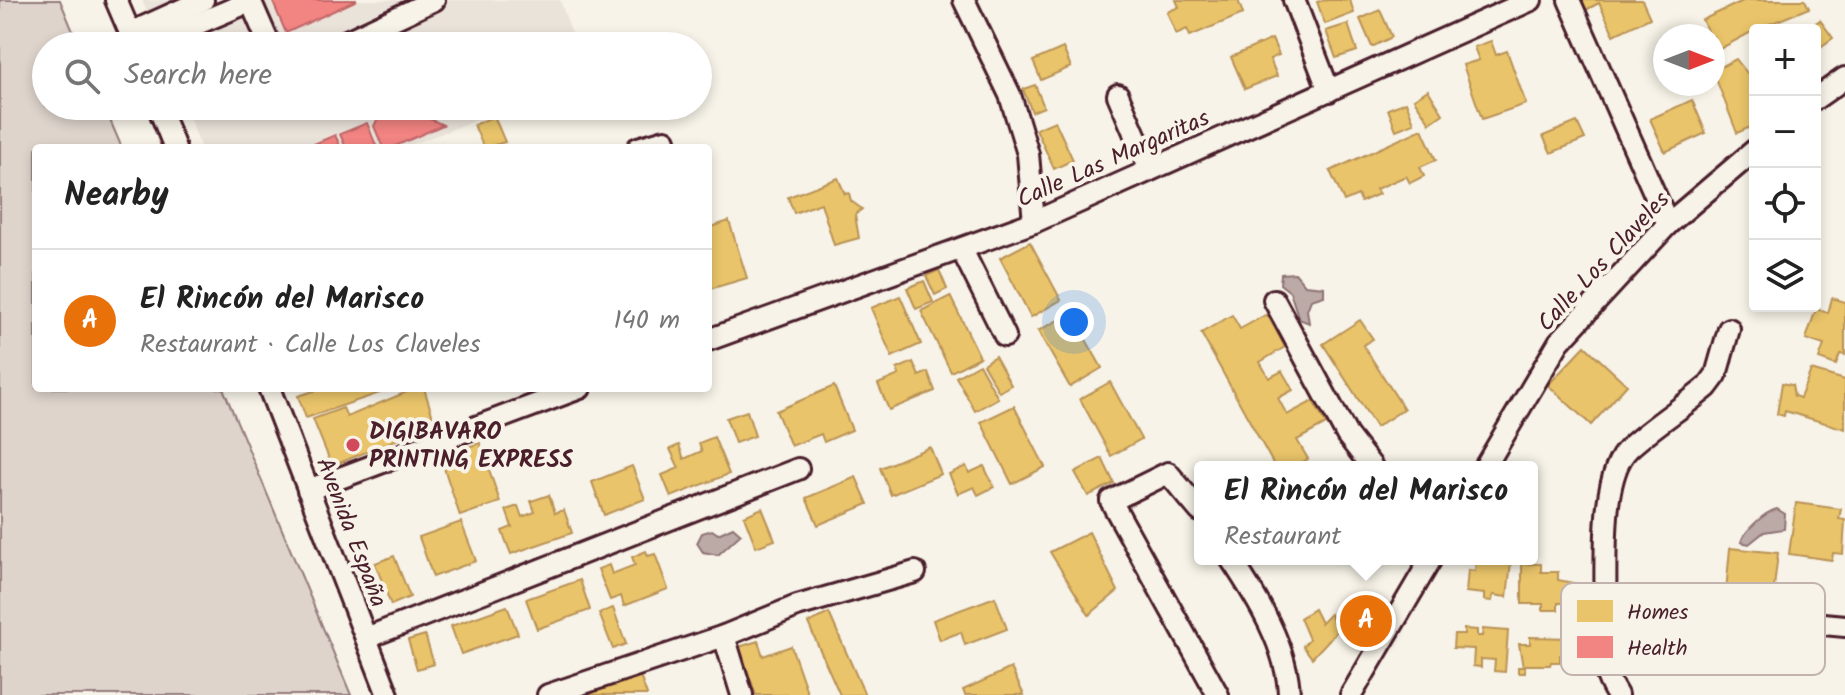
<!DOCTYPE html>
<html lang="en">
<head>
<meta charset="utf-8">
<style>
  :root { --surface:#fff; --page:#f6f6f6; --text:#222; --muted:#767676; --line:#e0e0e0; --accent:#0f766e }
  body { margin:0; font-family:Kalam,sans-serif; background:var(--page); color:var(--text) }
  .controls { position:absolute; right:24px; top:24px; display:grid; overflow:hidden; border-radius:8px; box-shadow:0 4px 12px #0003 }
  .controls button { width:72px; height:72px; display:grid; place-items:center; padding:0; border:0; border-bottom:2px solid var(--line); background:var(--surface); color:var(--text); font:40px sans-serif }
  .compass { position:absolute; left:1653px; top:24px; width:72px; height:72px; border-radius:50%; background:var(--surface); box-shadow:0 4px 12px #0003; rotate:90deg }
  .you { position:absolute; left:1074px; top:322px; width:28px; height:28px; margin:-20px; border:6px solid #fff; border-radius:50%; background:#1a73e8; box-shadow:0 0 0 12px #1a73e833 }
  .badge { display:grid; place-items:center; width:52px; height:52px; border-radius:50%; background:var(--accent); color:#fff; font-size:26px; font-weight:700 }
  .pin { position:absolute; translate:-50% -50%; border:4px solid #fff; box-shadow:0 2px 8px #0006 }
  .popup { position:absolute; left:1194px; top:461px; width:344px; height:104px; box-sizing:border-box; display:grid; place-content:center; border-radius:8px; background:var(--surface); filter:drop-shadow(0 2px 6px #0005); font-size:26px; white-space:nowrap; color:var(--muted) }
  .popup b { font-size:30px; color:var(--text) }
  .popup::after { content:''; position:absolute; left:50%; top:100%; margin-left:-16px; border:16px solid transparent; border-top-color:var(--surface) }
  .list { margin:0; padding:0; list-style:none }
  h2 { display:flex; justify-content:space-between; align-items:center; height:104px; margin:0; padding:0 32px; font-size:34px }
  h2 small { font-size:26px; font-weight:400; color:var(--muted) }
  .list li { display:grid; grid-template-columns:52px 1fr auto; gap:24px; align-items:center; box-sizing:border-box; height:144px; padding:0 32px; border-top:2px solid var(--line) }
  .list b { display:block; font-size:30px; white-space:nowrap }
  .list p { margin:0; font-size:26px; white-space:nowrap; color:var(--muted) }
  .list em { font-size:26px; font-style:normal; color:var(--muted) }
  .icon { flex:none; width:44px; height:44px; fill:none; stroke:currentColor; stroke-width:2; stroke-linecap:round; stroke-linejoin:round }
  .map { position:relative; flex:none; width:1845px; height:695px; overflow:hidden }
  .search { position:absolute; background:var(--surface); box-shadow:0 4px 12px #0003; left:32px; top:32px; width:680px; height:88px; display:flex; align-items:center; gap:20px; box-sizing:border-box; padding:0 28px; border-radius:44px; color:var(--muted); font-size:30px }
  .panel { position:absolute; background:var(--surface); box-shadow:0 4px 12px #0003; left:32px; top:144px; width:680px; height:248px; border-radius:8px }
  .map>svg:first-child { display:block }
</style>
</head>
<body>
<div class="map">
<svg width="1845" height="695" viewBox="0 0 1845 695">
  <rect width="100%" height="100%" fill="#f7f3e8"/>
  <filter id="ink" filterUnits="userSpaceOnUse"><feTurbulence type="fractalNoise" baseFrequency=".0125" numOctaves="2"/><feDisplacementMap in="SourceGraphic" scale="16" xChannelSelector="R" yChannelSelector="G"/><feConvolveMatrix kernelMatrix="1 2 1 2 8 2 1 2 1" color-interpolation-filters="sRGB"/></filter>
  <g filter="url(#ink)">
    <!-- built -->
    <g fill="#eae3da">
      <path d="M142,0H560L576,46H161Z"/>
      <path d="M185,106H514L403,148H201Z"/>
    </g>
    <!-- green -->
    <path fill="#ded4cc" stroke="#947a7c" stroke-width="2" d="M0,0H60L79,46H46V106H104L122,148H36V388H223L351,695H0Z"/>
    <!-- water -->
    <g fill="#bcaaa7" stroke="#8e7275" stroke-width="2">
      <path d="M1295,273L1305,285L1324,287V296L1311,300L1307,310L1309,323L1299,319L1290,292L1280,284L1281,274Z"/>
      <path d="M1777,509L1785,514L1784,529L1764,532L1749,544L1741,542C1745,530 1765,512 1777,509Z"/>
      <path d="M733,527L741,534L718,555L703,552L697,543L702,533L712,530L718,534Z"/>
    </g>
    <!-- homes -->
    <g fill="#e9c46a" stroke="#b99257" stroke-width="2">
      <path d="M1176,0H1238L1243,14L1190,36L1187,29L1176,34L1167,12L1179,7Z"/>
      <path d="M1324,0H1350L1354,13L1325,24L1317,2Z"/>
      <path d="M1579,0H1642L1650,18L1614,35L1599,3L1584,11Z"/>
      <path d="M1745,0H1805L1809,8L1755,30L1716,51L1713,36H1710L1702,20Z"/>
      <path d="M1380,10L1392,37L1372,47L1360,19Z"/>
      <path d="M1820,20L1833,38L1819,48L1815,42V30H1806Z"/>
      <path d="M1348,24L1357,51L1336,58L1326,31Z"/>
      <path d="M1272,39L1279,55L1270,59L1277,76L1245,89L1231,57Z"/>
      <path d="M1491,41L1496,55L1507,51L1526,104L1482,119L1463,65L1479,60L1474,47Z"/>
      <path d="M1063,48L1071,67L1041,80L1033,61Z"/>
      <path d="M1736,59L1755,83V125L1737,133L1713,71Z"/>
      <path d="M1035,85L1044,107L1032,112L1023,89Z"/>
      <path d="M1428,90L1443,114L1430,123L1414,99Z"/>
      <path d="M1692,100L1706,133L1665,152L1650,119Z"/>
      <path d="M1406,102L1414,123L1396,130L1388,109Z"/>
      <path d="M494,116L505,142L484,148L474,125Z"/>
      <path d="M1055,121L1073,160L1054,169L1036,129Z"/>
      <path d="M1577,122L1585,139L1551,153L1543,136Z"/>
      <path d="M1422,129L1436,160L1420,167L1424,176L1410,183L1406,176L1376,189L1379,194L1361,202L1358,195L1344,201L1330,171Z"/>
      <path d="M838,178L845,194L849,193L851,201L862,209L855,215L859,238L834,245L821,203L794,213L788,197Z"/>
      <path d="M729,221L747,278L710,289L708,228Z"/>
      <path d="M1030,242L1061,300L1031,317L1000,258Z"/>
      <path d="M939,270L947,289L935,295L926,276Z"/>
      <path d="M924,281L933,302L916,309L907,288Z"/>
      <path d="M900,296L921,344L892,357L871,308Z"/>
      <path d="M950,296L980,357L951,372L921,311Z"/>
      <path d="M1832,298L1845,302V355L1840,354L1836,365L1819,359L1824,345L1806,339L1816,309L1828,313Z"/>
      <path d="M1071,313L1102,368L1070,387L1038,331Z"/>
      <path d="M1267,314L1285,347L1260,362L1269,378L1282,371L1293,390L1278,398L1287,415L1313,401L1326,424L1297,440L1308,459L1294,467H1275L1201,333L1232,315L1240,329Z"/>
      <path d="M1360,320L1373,339L1363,345L1404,409L1376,427L1323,344Z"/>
      <path d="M1585,346L1627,385L1591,425L1548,385Z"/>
      <path d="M995,356L1011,385L999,392L983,364Z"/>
      <path d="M913,362L919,376L928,372L935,391L889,410L878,384L899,375L897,369Z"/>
      <path d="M979,364L998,398L975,411L956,377Z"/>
      <path d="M1811,370L1845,380V429L1785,411L1784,416L1777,414L1782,383L1792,385L1794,396L1800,398Z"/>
      <path d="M1110,382L1141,439L1111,456L1080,399Z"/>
      <path d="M834,386L852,430L824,442L821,434L791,446L776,411Z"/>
      <path d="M323,388H378L380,393L306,418L298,396Z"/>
      <path d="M416,388H424L435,424L332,466L313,419L343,408L347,417Z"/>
      <path d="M1014,406L1045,467L1012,484L981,422Z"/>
      <path d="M747,411L755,436L735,443L726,418Z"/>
      <path d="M714,437L729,474L671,497L662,475L679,468L670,449L679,445L684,459L702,451L699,443Z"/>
      <path d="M480,443L500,502L460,516L440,456Z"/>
      <path d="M930,447L941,474L891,495L880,468Z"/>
      <path d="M1102,458L1114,483L1088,496L1075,472Z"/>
      <path d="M632,466L645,499L604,515L592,482Z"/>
      <path d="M966,466L969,473L984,466L994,487L978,495L974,487L958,494L949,474Z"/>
      <path d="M856,477L868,504L818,525L806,498Z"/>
      <path d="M549,495L555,513L564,510L572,533L511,554L502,531L512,527L506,510L518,506L522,517L535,512L531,501Z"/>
      <path d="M1796,503L1841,509L1839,519L1845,520L1843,554L1833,553L1832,560L1789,554Z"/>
      <path d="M762,508L775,540L756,547L744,516Z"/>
      <path d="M461,522L476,561L433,577L419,537Z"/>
      <path d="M1089,532L1118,591L1089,615L1050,552Z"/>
      <path d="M1730,548L1778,553L1773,596L1726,591Z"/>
      <path d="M646,551L648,556L655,554L668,589L624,606L621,596L610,600L598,569L609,565L612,574L635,565L632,557Z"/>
      <path d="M394,556L410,597L391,605L375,563Z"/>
      <path d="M1476,559L1511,562L1507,597L1493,595L1492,601L1484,600V594L1466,592L1468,570L1475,571Z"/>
      <path d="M1522,564H1541V572H1558V580L1583,585V617H1567V603H1558V610H1543V604H1522Z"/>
      <path d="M580,580L590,610L537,629L526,599Z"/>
      <path d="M995,597L1007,629L965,645L961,632L940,640L933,620Z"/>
      <path d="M507,606L518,634L461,654L451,626Z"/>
      <path d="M613,608L626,644L613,649L599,613Z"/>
      <path d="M1314,609L1321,623L1330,614L1338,630L1312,658L1303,646L1309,639L1300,618Z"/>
      <path d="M829,613L865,695H840L808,623Z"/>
      <path d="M1464,629L1477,630V636H1482L1483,629L1508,631L1505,672L1494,671L1495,660L1481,659V667L1473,666L1474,649L1453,648L1454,634H1464Z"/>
      <path d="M425,635L434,664L417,669L408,640Z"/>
      <path d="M1530,637L1572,638V656L1560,655V662H1551L1550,665H1525V673H1518V667H1523L1519,644H1530Z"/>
      <path d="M758,641L763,656L791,646L808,695H756L739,647Z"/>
      <path d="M637,668L647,695H564Z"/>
      <path d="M1011,668L1024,695H965L963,690Z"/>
    </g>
    <!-- health -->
    <g fill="#f28482" stroke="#c06668" stroke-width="2">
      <path d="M272,0H357L286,33Z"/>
      <path d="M384,106H403L443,125L391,148H383L374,126Z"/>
      <path d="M367,123L377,148H346L340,134Z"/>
      <path d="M335,135L341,148H307V147Z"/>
    </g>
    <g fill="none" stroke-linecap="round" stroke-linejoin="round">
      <!-- minor casing -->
      <g stroke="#4a1f2b" stroke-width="26">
        <g id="minor">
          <path d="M116,0L134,42"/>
          <path d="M250,0L270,46"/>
          <path d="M964,0L1010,95L1028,154L1034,222"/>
          <path d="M1294,0L1329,91"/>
          <path d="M1569,0L1668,224"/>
          <path d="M130,33L203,0"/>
          <path d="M145,46L251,1"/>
          <path d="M336,46L434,0"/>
          <path d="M1118,95L1150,170"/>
          <path d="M1815,99L1845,78"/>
          <path d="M158,106L175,148"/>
          <path d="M638,148L665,140"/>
          <path d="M962,250L1005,336"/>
          <path d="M1274,300L1347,435L1372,467"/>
          <path d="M708,340L1034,222L1531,0"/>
          <path d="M269,388L388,695"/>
          <path d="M1485,467L1559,342L1668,224L1755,150"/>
          <path d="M308,490L580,388"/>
          <path d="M1200,511L1168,473L1111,501L1218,695"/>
          <path d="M1231,559C1257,598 1288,648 1289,695"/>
          <path d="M1605,604C1607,563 1599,477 1629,448C1653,426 1682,408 1707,387L1716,375L1729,329"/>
          <path d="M724,636L742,695"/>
          <path d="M366,638L798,469"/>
          <path d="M548,695L724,636L797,606L915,572"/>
          <path d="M1351,695L1431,559"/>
          <path d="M1617,695C1599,667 1597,635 1605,604L1845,626"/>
        </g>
      </g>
      <!-- minor -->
      <use href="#minor" stroke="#f7f3e8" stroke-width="20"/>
    </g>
  </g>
  <!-- markers -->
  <circle fill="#d1495b" stroke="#f7f3e8" stroke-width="3" cx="353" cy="445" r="8"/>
  <g text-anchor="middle" stroke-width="8" stroke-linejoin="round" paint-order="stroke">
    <!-- street labels -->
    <g font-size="24" fill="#4a1f2b" stroke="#f7f3e8">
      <text transform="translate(1113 158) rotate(-24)" y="8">Calle Las Margaritas</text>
      <text transform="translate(1603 261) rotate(-47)" y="8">Calle Los Claveles</text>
      <text transform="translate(352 532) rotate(69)" y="8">Avenida España</text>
    </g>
    <!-- poi labels -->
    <g font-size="24" font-weight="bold" fill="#4a1f2b" stroke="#f7f3e8" text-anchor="start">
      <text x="369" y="439">DIGIBAVARO<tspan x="369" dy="28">PRINTING EXPRESS</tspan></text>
    </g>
  </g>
  <!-- legend -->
  <rect x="1561" y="583" width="264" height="92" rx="12" fill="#f7f3e8" stroke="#c3b3af" stroke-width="2"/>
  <rect x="1577" y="600" width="36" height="22" fill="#e9c46a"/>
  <rect x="1577" y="636" width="36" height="22" fill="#f28482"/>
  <g font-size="22" fill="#4a1f2b">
    <text x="1627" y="619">Homes</text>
    <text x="1627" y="655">Health</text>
  </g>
</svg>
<div class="controls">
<button>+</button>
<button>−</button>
<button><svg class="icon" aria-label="locate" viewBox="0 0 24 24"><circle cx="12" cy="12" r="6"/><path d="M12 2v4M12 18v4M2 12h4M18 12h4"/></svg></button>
<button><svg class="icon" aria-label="layers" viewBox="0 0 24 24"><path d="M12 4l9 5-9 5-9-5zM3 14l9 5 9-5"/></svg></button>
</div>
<svg class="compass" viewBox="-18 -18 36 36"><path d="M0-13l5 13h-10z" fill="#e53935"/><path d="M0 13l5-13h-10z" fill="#767676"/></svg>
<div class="you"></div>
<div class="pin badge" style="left:1366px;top:621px;background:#e8710a">A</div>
<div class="popup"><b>El Rincón del Marisco</b>Restaurant</div>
<div class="search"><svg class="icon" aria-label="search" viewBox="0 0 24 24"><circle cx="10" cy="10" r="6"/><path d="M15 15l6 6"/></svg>Search here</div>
<section class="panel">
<h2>Nearby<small></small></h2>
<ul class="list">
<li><span class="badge" style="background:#e8710a">A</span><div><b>El Rincón del Marisco</b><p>Restaurant · Calle Los Claveles</p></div><em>140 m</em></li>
</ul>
</section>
</div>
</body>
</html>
